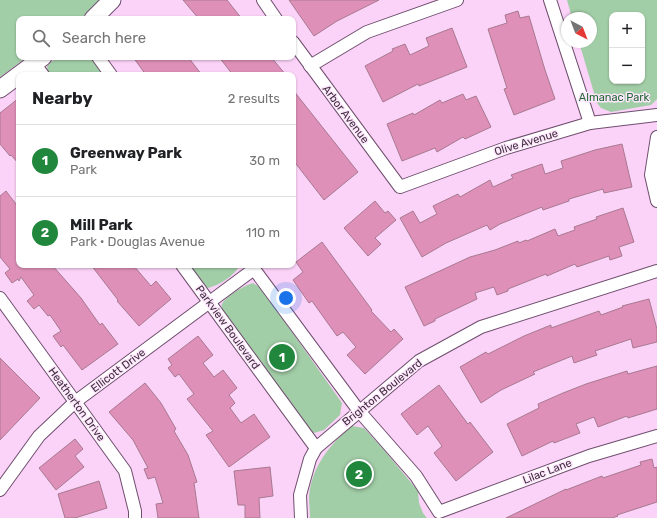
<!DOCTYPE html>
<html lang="en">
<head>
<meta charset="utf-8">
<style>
  :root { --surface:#fff; --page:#f6f6f6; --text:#202124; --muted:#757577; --line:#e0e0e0; --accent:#20873c }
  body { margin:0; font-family:Rubik,sans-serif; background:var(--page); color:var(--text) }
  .controls { position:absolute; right:12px; top:12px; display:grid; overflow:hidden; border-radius:8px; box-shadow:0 1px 3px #0004 }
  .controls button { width:36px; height:36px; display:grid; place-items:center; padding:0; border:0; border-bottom:1px solid var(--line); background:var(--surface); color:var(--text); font:20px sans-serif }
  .compass { position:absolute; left:561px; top:12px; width:36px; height:36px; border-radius:50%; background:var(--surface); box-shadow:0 1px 3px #0004; rotate:138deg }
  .you { position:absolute; left:286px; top:298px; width:14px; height:14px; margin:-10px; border:3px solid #fff; border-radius:50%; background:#1a73e8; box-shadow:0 0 0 6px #1a73e833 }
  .badge { display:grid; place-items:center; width:26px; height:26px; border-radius:50%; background:var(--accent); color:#fff; font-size:13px; font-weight:700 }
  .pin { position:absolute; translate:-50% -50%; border:2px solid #fff; box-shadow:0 1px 4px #0006 }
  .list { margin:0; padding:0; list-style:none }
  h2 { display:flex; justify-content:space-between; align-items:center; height:52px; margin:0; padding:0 16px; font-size:17px }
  h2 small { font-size:13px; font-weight:400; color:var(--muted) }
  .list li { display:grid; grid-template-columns:26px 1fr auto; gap:12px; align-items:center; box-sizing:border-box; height:72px; padding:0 16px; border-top:1px solid var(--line) }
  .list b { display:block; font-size:15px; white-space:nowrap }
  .list p { margin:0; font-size:13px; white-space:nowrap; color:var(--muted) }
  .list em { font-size:13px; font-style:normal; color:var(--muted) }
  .icon { flex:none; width:22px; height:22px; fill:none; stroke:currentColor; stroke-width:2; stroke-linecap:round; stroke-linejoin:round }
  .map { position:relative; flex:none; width:657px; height:518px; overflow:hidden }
  .search { position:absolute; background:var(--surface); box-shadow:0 1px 3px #0004; left:16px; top:16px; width:280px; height:44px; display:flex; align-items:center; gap:10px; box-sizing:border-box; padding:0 14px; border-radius:8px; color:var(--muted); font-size:15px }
  .panel { position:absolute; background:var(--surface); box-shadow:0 1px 3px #0004; left:16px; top:72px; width:280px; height:196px; border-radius:8px }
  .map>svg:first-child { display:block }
</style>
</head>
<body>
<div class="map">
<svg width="657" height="518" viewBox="0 0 657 518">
  <rect width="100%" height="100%" fill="#fbd3f8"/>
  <!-- green -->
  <g fill="#a2cea7" fill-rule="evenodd">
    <path d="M0,0H100L91,11L79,19H19V57H27L0,77Z"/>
    <path d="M567,0H657V99L651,105L611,112L601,108L597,103L579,42H591V18H572ZM612,15H642V81H612Z"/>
    <path d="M57,57H91L104,75H48L47,66Z"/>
    <path d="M188,265H240C234,276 220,285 208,288L202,285Z"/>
    <path d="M253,283L261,288L342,403L340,415L324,430L314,433L308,431L221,311C222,309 221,307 222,304C226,296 245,285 253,283Z"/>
    <path d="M352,426L364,428L384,450L418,491L419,503L423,513L427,518H310C310,511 309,503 309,496C312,466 330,444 352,426Z"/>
  </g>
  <!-- building -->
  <g fill="#de90b8" stroke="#a87991">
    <path d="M183,0H227L242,19H199Z"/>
    <path d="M289,0H379L337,21L314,36Z"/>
    <path d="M518,11L520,18L529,16L545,70L555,99L514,115L504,89L507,88L488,29L507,23L505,15Z"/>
    <path d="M452,28L467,67L419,86L418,84L383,102L365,66L393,51L392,49L405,44L410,55L429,46L426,38Z"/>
    <path d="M133,57H188L202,75H146Z"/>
    <path d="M219,57H271L286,75H233Z"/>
    <path d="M293,90L358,172L324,200L293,160Z"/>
    <path d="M463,94L466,100L476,96L491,127L465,139L463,137L437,152L435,148L402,161L387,124L413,113L414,115L440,100L442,103Z"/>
    <path d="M19,98V164L11,155L10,156L0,144V113Z"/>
    <path d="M622,144L632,187L604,193L603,189L569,199V201L543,210L542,207L500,224L490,230L487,225L446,243L422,257L400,218L413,211L420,223L437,214L433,206L458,194L460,197L490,180L493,187L513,178L511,175L542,164L545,174L563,168L561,161L595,150Z"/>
    <path d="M6,191L19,208V265H52L81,298L100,325L102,323L118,344L82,370L63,345L61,347L53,336L61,331L50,315L48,316L39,305L34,309L27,301L34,295L21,277L19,281L18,279L12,283L5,273L10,269L0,257V196Z"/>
    <path d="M375,201L385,213L388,211L396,220L375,238L381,244L368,256L344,228Z"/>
    <path d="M623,208L634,242L619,247L622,256L610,260L609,256L577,267L575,264L547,276L546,274L508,289V291L497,295L494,287L475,293L477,299L435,319V321L424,326L405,287L470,257L495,250L518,241L519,243L526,240L527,241L555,229L558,236L575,230L574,227L597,219L596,217Z"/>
    <path d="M322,242L372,310L371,311L391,332L394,329L403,339L365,374L347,355L356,347L343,332L337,336L312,301L309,303L293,280L303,272L296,262Z"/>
    <path d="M91,265H133L151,286L156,281L171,299L139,326L117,301L118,300Z"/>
    <path d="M649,299L657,329V342L633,348L631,339L595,351L597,355L574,363L572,356L533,372L535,374L501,390L481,403L460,367L486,352L488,354L524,336L551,325V328L599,311L601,315L623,307L622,306Z"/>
    <path d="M198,336L213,355L203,363L214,377L223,370L237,388L229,395L235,403L230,408L241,423L254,414L270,437L229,467L206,435L213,431L187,399L194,394L179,374L175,377L168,368L172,365L168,359Z"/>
    <path d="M0,358L40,398L0,440Z"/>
    <path d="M657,366V409L628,418L627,416L598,427L594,417L576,424L580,433L554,443L553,441L522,456L507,424L539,408L538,404L563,393L586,384L627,371L628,374Z"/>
    <path d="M145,383L161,403L176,429L174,431L188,455L197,482L194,483L199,518H158L156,504L163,503L155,477L148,479L144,469L148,468L133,440L109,412Z"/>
    <path d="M439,385L468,424L470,422L493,452L456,481L434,453L442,446L428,426L417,435L401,414Z"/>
    <path d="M75,439L83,449L75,456L84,467L56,490L39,468Z"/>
    <path d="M652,459L654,468L657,467V502L617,515L618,516L612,518H506L566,489V490L602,476L603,478L641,465L640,462Z"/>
    <path d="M270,467L273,496L259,498L260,518H245V505H238L234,471Z"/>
    <path d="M99,481L107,508L75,518H65L58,494Z"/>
  </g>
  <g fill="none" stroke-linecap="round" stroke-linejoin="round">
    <!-- street casing -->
    <g stroke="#6f4e6e" stroke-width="14">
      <g id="street">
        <path d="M263,0L276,19"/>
        <path d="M550,0L590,123"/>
        <path d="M293,42L400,187L506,148L590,123L657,115"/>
        <path d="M98,57L111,75"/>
        <path d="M34,63L43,75"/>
        <path d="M310,66L367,32L457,0"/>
        <path d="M657,137L651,175L657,201"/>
        <path d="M182,265L316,448"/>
        <path d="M251,265L359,411L416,476L439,512L589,456L657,436"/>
        <path d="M0,298L125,471L135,511V518"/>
        <path d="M0,490L39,436L75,402L254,269"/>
        <path d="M301,518L300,495L310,459L316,448L419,361L481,327L657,271"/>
      </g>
    </g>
    <!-- secondary casing -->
    <g stroke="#6f4e6e" stroke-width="19">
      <g id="secondary">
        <path d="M93,19L112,0"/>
        <path d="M0,89L43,57"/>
      </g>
    </g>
    <!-- street -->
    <use href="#street" stroke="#fff" stroke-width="12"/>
    <!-- secondary -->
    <use href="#secondary" stroke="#fff" stroke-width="17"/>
  </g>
  <g text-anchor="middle" stroke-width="3" stroke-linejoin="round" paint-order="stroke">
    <!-- park labels -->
    <g font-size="11" fill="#216731" stroke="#fee6fd">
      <text x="614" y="101">Almanac Park</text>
    </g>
    <!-- street labels -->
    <g font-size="11" fill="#3d2e3c" stroke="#fee6fd">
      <text transform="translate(346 114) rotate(53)" y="4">Arbor Avenue</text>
      <text transform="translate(526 142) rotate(-17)" y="4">Olive Avenue</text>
      <text transform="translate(228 327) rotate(54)" y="4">Parkview Boulevard</text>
      <text transform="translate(118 370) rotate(-37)" y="4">Ellicott Drive</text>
      <text transform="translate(382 392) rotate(-39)" y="4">Brighton Boulevard</text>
      <text transform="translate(77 404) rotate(54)" y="4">Heatherton Drive</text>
      <text transform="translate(547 471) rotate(-21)" y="4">Lilac Lane</text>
    </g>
  </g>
</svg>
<div class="controls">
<button>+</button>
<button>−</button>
</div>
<svg class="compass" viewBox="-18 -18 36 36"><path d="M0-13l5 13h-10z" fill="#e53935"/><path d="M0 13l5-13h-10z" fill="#757577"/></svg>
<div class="you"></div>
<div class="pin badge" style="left:282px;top:357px">1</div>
<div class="pin badge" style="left:359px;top:474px">2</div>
<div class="search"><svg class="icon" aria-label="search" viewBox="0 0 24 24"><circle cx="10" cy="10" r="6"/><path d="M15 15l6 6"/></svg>Search here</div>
<section class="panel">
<h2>Nearby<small>2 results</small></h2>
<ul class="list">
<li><span class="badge">1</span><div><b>Greenway Park</b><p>Park</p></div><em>30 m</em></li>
<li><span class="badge">2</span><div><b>Mill Park</b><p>Park · Douglas Avenue</p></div><em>110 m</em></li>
</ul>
</section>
</div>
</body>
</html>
